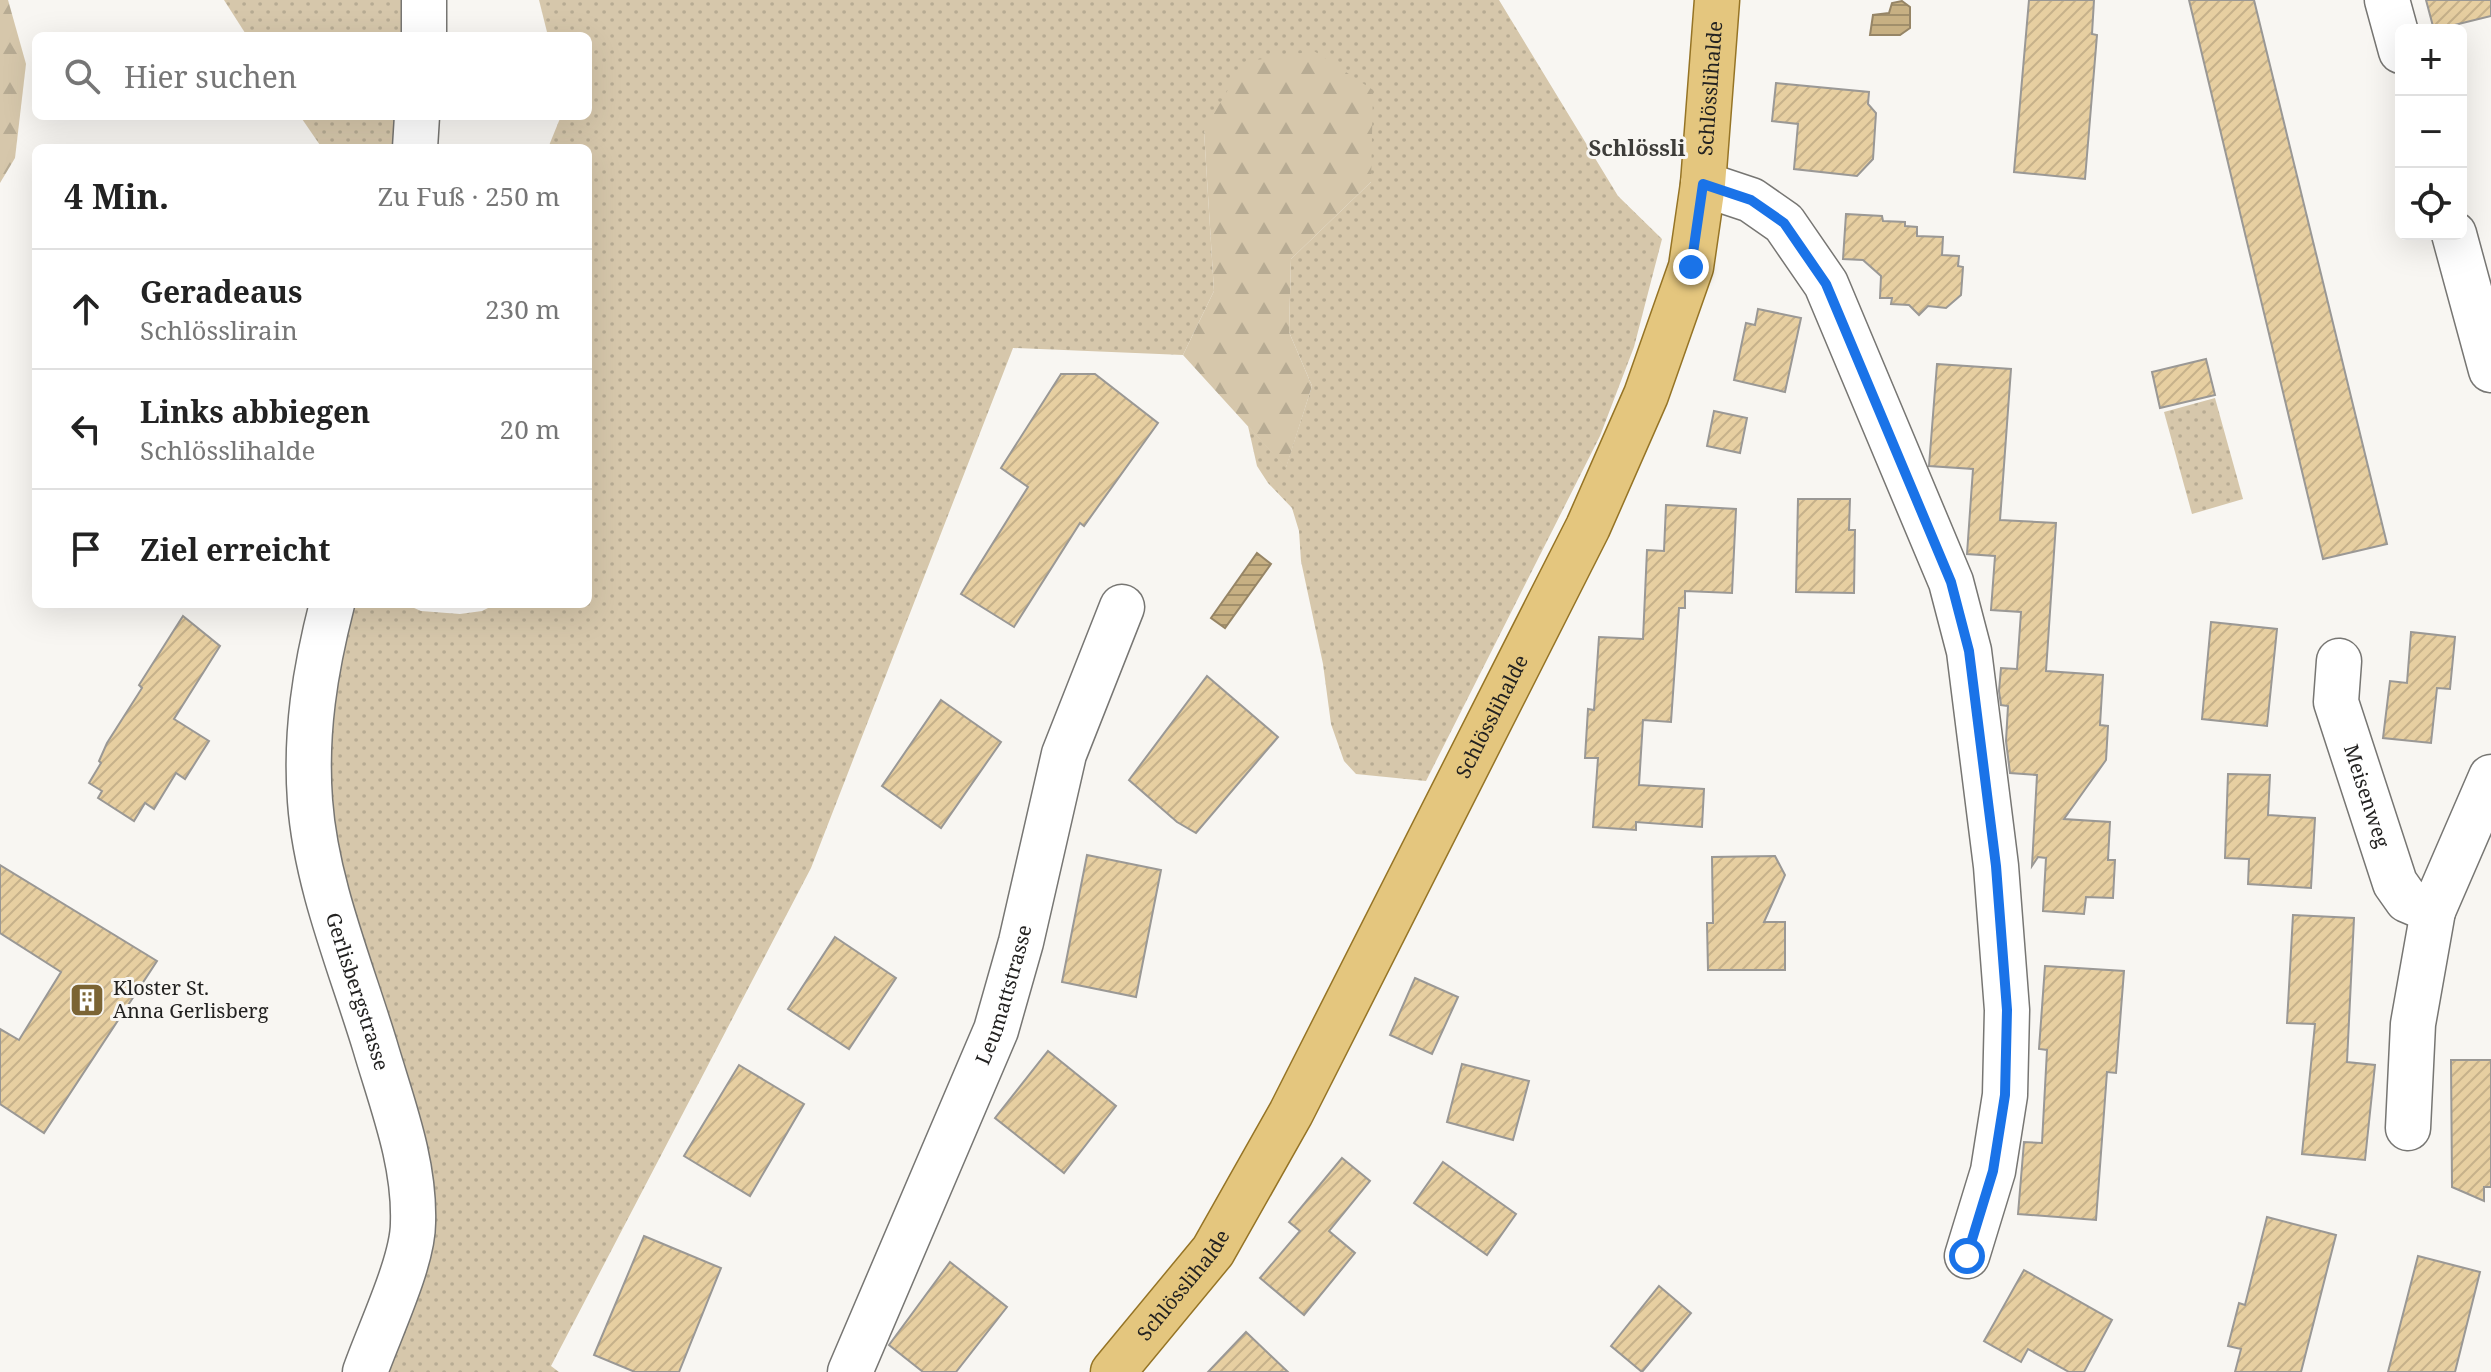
<!DOCTYPE html>
<html lang="de">
<head>
<meta charset="utf-8">
<style>
  :root { --surface:#fff; --page:#f2f2f2; --text:#222; --muted:#767676; --line:#e0e0e0 }
  body { margin:0; font-family:"Noto Serif",serif; background:var(--page); color:var(--text) }
  .controls { position:absolute; right:24px; top:24px; display:grid; overflow:hidden; border-radius:12px; box-shadow:0 8px 32px #0002 }
  .controls button { width:72px; height:72px; display:grid; place-items:center; padding:0; border:0; border-bottom:2px solid var(--line); background:var(--surface); color:var(--text); font:40px sans-serif }
  .stop { position:absolute; width:24px; height:24px; margin:-18px; border:6px solid #1a73e8; border-radius:50%; background:#fff }
  .stop.end { background:#1a73e8; border-color:#fff; box-shadow:0 2px 8px #0008 }
  .list { margin:0; padding:0; list-style:none }
  h2 { display:flex; justify-content:space-between; align-items:center; height:104px; margin:0; padding:0 32px; font-size:34px }
  h2 small { font-size:26px; font-weight:400; color:var(--muted) }
  .list li { display:grid; grid-template-columns:52px 1fr auto; gap:24px; align-items:center; box-sizing:border-box; height:120px; padding:0 32px; border-top:2px solid var(--line) }
  .list b { display:block; font-size:30px; white-space:nowrap }
  .list p { margin:0; font-size:26px; white-space:nowrap; color:var(--muted) }
  .list em { font-size:26px; font-style:normal; color:var(--muted) }
  .icon { flex:none; width:44px; height:44px; fill:none; stroke:currentColor; stroke-width:2; stroke-linecap:round; stroke-linejoin:round }
  .map { position:relative; flex:none; width:2491px; height:1372px; overflow:hidden }
  .search { position:absolute; background:var(--surface); box-shadow:0 8px 32px #0002; left:32px; top:32px; width:560px; height:88px; display:flex; align-items:center; gap:20px; box-sizing:border-box; padding:0 28px; border-radius:12px; color:var(--muted); font-size:30px }
  .panel { position:absolute; background:var(--surface); box-shadow:0 8px 32px #0002; left:32px; top:144px; width:560px; height:464px; border-radius:12px }
  .map>svg:first-child { display:block }
</style>
</head>
<body>
<div class="map">
<svg width="2491" height="1372" viewBox="0 0 2491 1372">
  <defs>
    <pattern id="grass-dots" width="8" height="8" patternUnits="userSpaceOnUse" patternTransform="scale(2)"><rect width="8" height="8" fill="#d6c7ab"/><path d="M2 2h.1M6 6h.1" fill="none" stroke="#b7ab93" stroke-width="1.8" stroke-linecap="round"/></pattern>
    <pattern id="forest-firs" width="22" height="20" patternUnits="userSpaceOnUse" patternTransform="scale(2)"><rect width="22" height="20" fill="#d6c7ab"/><path d="M5 1l3.5 6h-7zM16 11l3.5 6h-7z" fill="#b7ab93"/></pattern>
    <pattern id="water-rules" width="6" height="5" patternUnits="userSpaceOnUse" patternTransform="scale(2)"><rect width="6" height="5" fill="#c7b083"/><path d="M0 2.5h6" fill="none" stroke="#a18f6b"/></pattern>
    <pattern id="building-hatch" width="6" height="6" patternUnits="userSpaceOnUse" patternTransform="scale(2)"><rect width="6" height="6" fill="#e7cfa1"/><path d="M-1 1l2-2M0 6l6-6M5 7l2-2" fill="none" stroke="#c6b18a"/></pattern>
  </defs>
  <rect width="100%" height="100%" fill="#f8f6f2"/>
  <!-- grass -->
  <g fill="url(#grass-dots)">
    <path d="M224,0H412V36H247Z"/>
    <path d="M539,0H1499L1618,196L1662,239L1634,347L1600,436L1426,781L1356,774L1344,761L1331,724L1323,664L1301,561L1299,531L1292,508L1268,483L1257,466L1248,426L1286,467L1312,386L1289,332L1291,259L1371,182L1204,131L1214,291L1183,355L1013,348L811,868L551,1366L559,1372H382L421,1255L319,778L343,604H405L421,611L460,614L482,611L496,604H588V148H548L561,116H588V36H548Z"/>
    <path d="M300,116H407L404,148H322Z"/>
    <path d="M2215,398L2243,499L2192,514L2164,412Z"/>
  </g>
  <!-- forest -->
  <g fill="url(#forest-firs)">
    <path d="M0,0H8L26,64L15,158L0,183Z"/>
    <path d="M1314,51L1373,90L1371,182L1291,259L1289,332L1312,386L1286,468L1183,355L1214,291L1204,131L1244,62Z"/>
  </g>
  <!-- water -->
  <g fill="url(#water-rules)" stroke="#968566" stroke-width="2">
    <path d="M1902,1L1910,7V28L1900,35H1870L1873,15L1889,13L1892,3Z"/>
    <path d="M1257,553L1271,564L1225,628L1211,618Z"/>
  </g>
  <!-- building -->
  <g fill="url(#building-hatch)" stroke="#9a9895" stroke-width="2">
    <path d="M2029,0H2094L2092,34L2097,35L2085,179L2014,172Z"/>
    <path d="M2189,0H2254L2387,544L2323,559Z"/>
    <path d="M2426,0H2491V16L2434,30Z"/>
    <path d="M1776,83L1869,92L1868,104L1876,113L1873,159L1857,176L1794,169L1798,124L1772,121Z"/>
    <path d="M1846,214L1882,216L1883,221L1905,222V226L1917,227V236L1943,237L1942,255L1959,256L1958,266L1963,267L1961,295L1946,308L1928,306L1919,315L1909,305L1891,304L1892,298H1880L1881,276L1863,260L1843,259Z"/>
    <path d="M1758,309L1801,318L1785,392L1734,380L1746,323L1755,325Z"/>
    <path d="M2206,359L2215,395L2160,408L2152,372Z"/>
    <path d="M1937,364L2011,369L2000,520L2056,523L2046,671L2103,675L2100,725L2108,726L2106,760L2064,819L2110,822L2108,860H2115L2113,898L2086,897L2084,914L2043,911L2046,858L2038,857L2032,866L2037,775L2010,773L2006,741L2008,706L2001,705L1999,691L2001,668L2017,669L2021,612L1991,610L1995,556L1967,554L1973,469L1929,466Z"/>
    <path d="M1061,374H1095L1158,423L1084,526L1080,523L1014,627L961,594L1028,487L1001,468Z"/>
    <path d="M1714,411L1747,418L1740,453L1707,446Z"/>
    <path d="M1798,499H1850L1849,530H1855L1854,593L1796,592Z"/>
    <path d="M1666,505L1736,509L1732,593L1685,591V608H1679L1671,722L1643,720L1639,785L1704,789L1702,827L1636,822V830L1593,827L1598,758H1585L1588,709L1594,710L1599,637L1643,639L1647,550L1664,551Z"/>
    <path d="M183,616L220,646L174,719L209,741L185,779L176,773L154,809L145,803L134,821L98,798L102,791L89,783L101,763L99,761L107,743L142,688L139,685Z"/>
    <path d="M2211,622L2277,629L2267,726L2202,719Z"/>
    <path d="M2411,632L2455,637L2450,689L2437,688L2431,743L2383,738L2390,681L2407,683Z"/>
    <path d="M1207,676L1278,737L1196,833L1177,822L1129,780Z"/>
    <path d="M941,700L1001,742L941,828L882,786Z"/>
    <path d="M2228,774L2270,775L2268,815L2315,818L2311,888L2248,884L2249,859L2225,858Z"/>
    <path d="M1087,855L1161,870L1136,997L1062,982Z"/>
    <path d="M1775,856L1785,875L1764,922H1785V970H1708L1707,923H1713L1712,857Z"/>
    <path d="M0,865L157,961L44,1133L0,1104V1029L19,1040L61,972L0,933Z"/>
    <path d="M2293,915L2354,918L2347,1062L2375,1065L2365,1160L2302,1154L2315,1024L2287,1023Z"/>
    <path d="M835,937L896,978L849,1049L788,1009Z"/>
    <path d="M2045,966L2124,971L2116,1073L2107,1072L2096,1220L2018,1214L2024,1142L2042,1143L2047,1050L2039,1049Z"/>
    <path d="M1415,978L1458,997L1432,1054L1390,1035Z"/>
    <path d="M1048,1051L1116,1106L1064,1173L995,1118Z"/>
    <path d="M2451,1060H2491V1187H2484V1201L2452,1187Z"/>
    <path d="M1462,1064L1529,1081L1513,1140L1447,1122Z"/>
    <path d="M739,1065L804,1104L750,1196L684,1156Z"/>
    <path d="M1342,1158L1370,1181L1329,1231L1355,1253L1304,1315L1260,1278L1300,1231L1289,1222Z"/>
    <path d="M1443,1162L1516,1214L1487,1255L1414,1203Z"/>
    <path d="M2267,1217L2336,1235L2301,1372H2235L2241,1349L2228,1346L2239,1303L2245,1305Z"/>
    <path d="M644,1236L721,1268L679,1372H635L594,1355Z"/>
    <path d="M2418,1256L2480,1272L2455,1372H2388Z"/>
    <path d="M950,1262L1007,1307L956,1372H923L889,1345Z"/>
    <path d="M2024,1270L2112,1320L2084,1372H2069L2028,1349L2021,1362L1984,1341Z"/>
    <path d="M1659,1286L1691,1313L1642,1372L1611,1346Z"/>
    <path d="M1246,1332L1288,1372H1208Z"/>
  </g>
  <g fill="none" stroke-linecap="round" stroke-linejoin="round">
    <!-- minor casing -->
    <g stroke="#777673" stroke-width="47">
      <g id="minor">
        <path d="M424,0V36"/>
        <path d="M2387,0L2401,51"/>
        <path d="M415,148L417,116"/>
        <path d="M1703,184L1751,200L1784,223L1826,284L1951,582L1969,651L1996,866L2007,1010L2005,1095L1993,1171L1967,1256"/>
        <path d="M2454,234L2491,370"/>
        <path id="s1" d="M332,604C315,670 305,733 310,801C316,884 351,967 375,1046C392,1104 415,1162 413,1223C413,1262 379,1332 365,1372"/>
        <path id="s2" d="M2339,661L2336,702L2395,883L2407,900L2433,911L2491,777"/>
        <path d="M2408,1128L2413,1024L2433,911"/>
        <path id="s3" d="M850,1372L996,1030L1021,942L1064,754L1122,607"/>
      </g>
    </g>
    <!-- major casing -->
    <g stroke="#957426" stroke-width="47">
      <g id="major">
        <path id="s4" d="M1113,1372L1213,1251L1291,1113L1588,527L1646,395L1691,267L1703,184L1717,0"/>
      </g>
    </g>
    <!-- minor -->
    <use href="#minor" stroke="#fff" stroke-width="44"/>
    <!-- major -->
    <use href="#major" stroke="#e4c67e" stroke-width="44"/>
  </g>
  <g fill="none" stroke-linecap="round" stroke-linejoin="round">
    <!-- route -->
    <path stroke="#1a73e8" stroke-width="10" d="M1691,267L1703,184L1751,200L1784,223L1826,284L1951,582L1969,651L1996,866L2007,1010L2005,1095L1993,1171L1967,1256"/>
  </g>
  <!-- icons -->
  <defs>
    <g id="building-square" transform="scale(1.8)"><rect x="-9" y="-9" width="18" height="18" rx="4" fill="#7b6434" stroke="#f8f6f2"/><path d="M-4-6H4V6H1V3H-1V6H-4ZM-2.5-4.3h1.7v1.8h-1.7ZM.8-4.3h1.7v1.8H.8ZM-2.5-1h1.7V.8h-1.7ZM.8-1h1.7V.8H.8Z" fill="#fff"/></g>
  </defs>
  <g fill-rule="evenodd">
    <use href="#building-square" x="87" y="1000"/>
  </g>
  <g text-anchor="middle" stroke-width="6" stroke-linejoin="round" paint-order="stroke">
    <!-- street labels -->
    <g font-size="20" fill="#232221" stroke="#f8f6f2">
      <text dy="7" stroke="none"><textPath href="#s4" startOffset="1432">Schlösslihalde</textPath></text>
      <text dy="7" stroke="none"><textPath href="#s4" startOffset="760">Schlösslihalde</textPath></text>
      <text dy="7" stroke="none"><textPath href="#s2" startOffset="140">Meisenweg</textPath></text>
      <text dy="7" stroke="none"><textPath href="#s1" startOffset="396">Gerlisbergstrasse</textPath></text>
      <text dy="7" stroke="none"><textPath href="#s3" startOffset="408">Leumattstrasse</textPath></text>
      <text dy="7" stroke="none"><textPath href="#s4" startOffset="112">Schlösslihalde</textPath></text>
    </g>
    <!-- poi labels -->
    <g font-size="20" fill="#232221" stroke="#f8f6f2" text-anchor="start">
      <text x="113" y="995">Kloster St.<tspan x="113" dy="23">Anna Gerlisberg</tspan></text>
    </g>
    <!-- neighbourhood labels -->
    <g font-size="22" font-weight="bold" fill="#3d3c39" stroke="#f8f6f2">
      <text x="1637" y="156">Schlössli</text>
    </g>
  </g>
</svg>
<div class="controls">
<button>+</button>
<button>−</button>
<button><svg class="icon" aria-label="locate" viewBox="0 0 24 24"><circle cx="12" cy="12" r="6"/><path d="M12 2v4M12 18v4M2 12h4M18 12h4"/></svg></button>
</div>
<div class="stop" style="left:1967px;top:1256px"></div>
<div class="stop end" style="left:1691px;top:267px"></div>
<div class="search"><svg class="icon" aria-label="search" viewBox="0 0 24 24"><circle cx="10" cy="10" r="6"/><path d="M15 15l6 6"/></svg>Hier suchen</div>
<section class="panel">
<h2>4 Min.<small>Zu Fuß · 250 m</small></h2>
<ul class="list">
<li><svg class="icon" aria-label="ahead" viewBox="0 0 24 24"><path d="M12 20V5M6 11l6-6 6 6"/></svg><div><b>Geradeaus</b><p>Schlösslirain</p></div><em>230 m</em></li>
<li><svg class="icon" aria-label="left" viewBox="0 0 24 24"><path d="M17 20v-9H6M10 6l-5 5 5 5"/></svg><div><b>Links abbiegen</b><p>Schlösslihalde</p></div><em>20 m</em></li>
<li><svg class="icon" aria-label="arrive" viewBox="0 0 24 24"><path d="M6 21V4h12l-3 4 3 4H6"/></svg><div><b>Ziel erreicht</b></div></li>
</ul>
</section>
</div>
</body>
</html>
